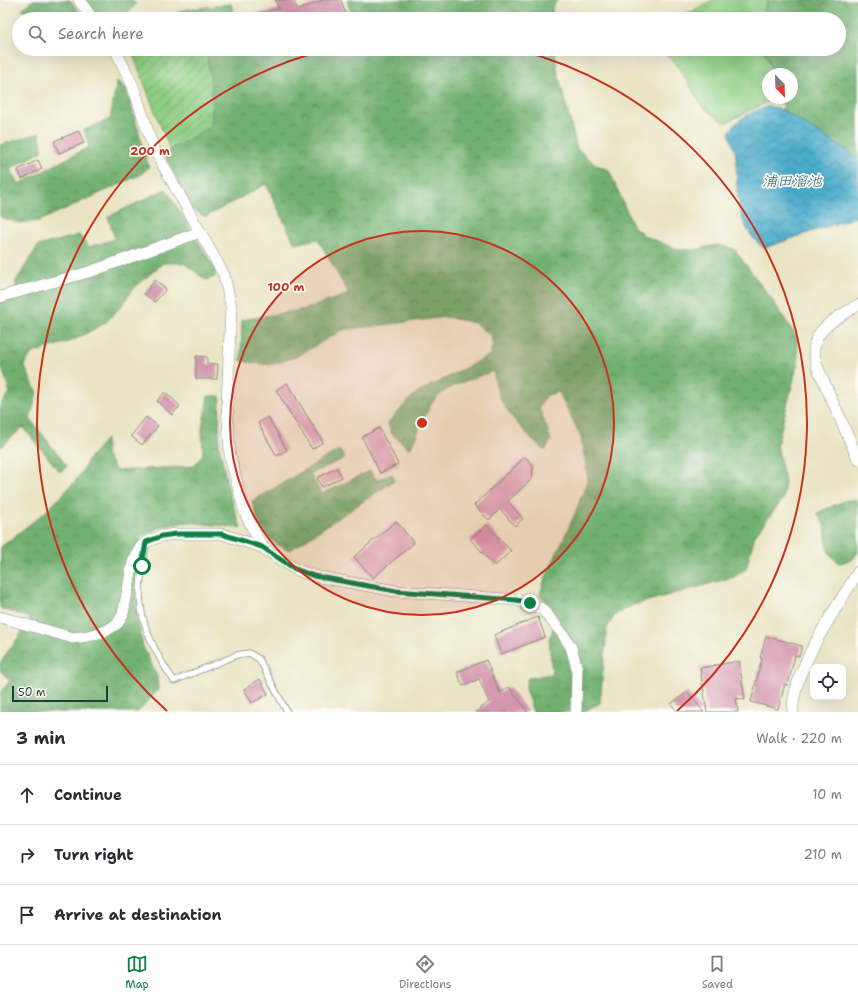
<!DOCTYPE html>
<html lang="en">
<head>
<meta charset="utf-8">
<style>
  :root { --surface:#fff; --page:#f2f2f3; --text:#2b2b33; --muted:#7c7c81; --line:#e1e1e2; --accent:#0b8043 }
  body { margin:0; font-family:"Shantell Sans","Klee One",sans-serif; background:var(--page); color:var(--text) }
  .controls { position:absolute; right:12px; bottom:12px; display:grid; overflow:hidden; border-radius:8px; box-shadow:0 4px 16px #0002 }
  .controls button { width:36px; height:36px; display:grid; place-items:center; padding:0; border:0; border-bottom:1px solid var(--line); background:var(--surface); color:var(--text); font:20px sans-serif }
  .compass { position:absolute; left:762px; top:68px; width:36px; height:36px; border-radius:50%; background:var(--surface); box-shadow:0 4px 16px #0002; rotate:157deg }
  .scale { position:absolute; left:12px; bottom:10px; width:96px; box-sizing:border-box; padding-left:4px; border:2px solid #1f3d34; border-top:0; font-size:11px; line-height:14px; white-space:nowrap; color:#1f3d34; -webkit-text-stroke:3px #fdfcf7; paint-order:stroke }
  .stop { position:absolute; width:12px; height:12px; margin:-9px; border:3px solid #0b8043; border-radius:50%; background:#fff }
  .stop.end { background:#0b8043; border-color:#fff; box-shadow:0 1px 4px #0008 }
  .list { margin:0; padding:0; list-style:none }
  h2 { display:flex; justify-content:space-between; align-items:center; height:52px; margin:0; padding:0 16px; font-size:17px }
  h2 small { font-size:13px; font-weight:400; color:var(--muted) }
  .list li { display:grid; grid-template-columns:26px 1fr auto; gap:12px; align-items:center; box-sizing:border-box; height:60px; padding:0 16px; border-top:1px solid var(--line) }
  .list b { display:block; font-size:15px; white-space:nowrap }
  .list em { font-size:13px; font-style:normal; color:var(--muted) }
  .icon { flex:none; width:22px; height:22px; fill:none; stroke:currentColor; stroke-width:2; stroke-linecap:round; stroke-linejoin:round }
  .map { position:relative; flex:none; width:858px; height:712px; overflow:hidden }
  .search { position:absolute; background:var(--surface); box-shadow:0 4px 16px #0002; left:12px; right:12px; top:12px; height:44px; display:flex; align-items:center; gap:10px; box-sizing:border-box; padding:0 14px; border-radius:22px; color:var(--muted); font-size:15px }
  .sheet { height:232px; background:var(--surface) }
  nav { display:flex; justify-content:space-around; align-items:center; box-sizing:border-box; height:56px; border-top:1px solid var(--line); background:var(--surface); font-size:11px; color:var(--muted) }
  nav a { display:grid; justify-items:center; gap:2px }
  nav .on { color:var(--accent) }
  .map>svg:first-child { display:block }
</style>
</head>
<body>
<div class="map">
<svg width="858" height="712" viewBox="0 0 858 712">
  <defs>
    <pattern id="forest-crowns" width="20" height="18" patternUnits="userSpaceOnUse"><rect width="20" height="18" fill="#72b071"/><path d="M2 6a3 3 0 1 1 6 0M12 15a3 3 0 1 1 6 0" fill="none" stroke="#5d905e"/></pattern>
    <pattern id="garden-furrows" width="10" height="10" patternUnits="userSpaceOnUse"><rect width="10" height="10" fill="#8ecd83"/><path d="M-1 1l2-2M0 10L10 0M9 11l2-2" fill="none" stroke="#73a86c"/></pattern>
    <pattern id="water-waves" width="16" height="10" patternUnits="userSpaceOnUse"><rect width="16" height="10" fill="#4bacca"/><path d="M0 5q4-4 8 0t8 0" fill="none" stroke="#3e8da5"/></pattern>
  </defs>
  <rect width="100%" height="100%" fill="#fdfcf7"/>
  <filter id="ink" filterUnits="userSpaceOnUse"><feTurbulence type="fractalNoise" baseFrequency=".025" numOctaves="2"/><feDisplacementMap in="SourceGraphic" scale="8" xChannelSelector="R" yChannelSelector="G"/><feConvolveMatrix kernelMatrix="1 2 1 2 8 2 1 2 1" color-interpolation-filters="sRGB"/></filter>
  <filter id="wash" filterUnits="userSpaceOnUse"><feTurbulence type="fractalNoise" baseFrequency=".012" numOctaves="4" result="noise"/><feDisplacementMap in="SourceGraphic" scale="16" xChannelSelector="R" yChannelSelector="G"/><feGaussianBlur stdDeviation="0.9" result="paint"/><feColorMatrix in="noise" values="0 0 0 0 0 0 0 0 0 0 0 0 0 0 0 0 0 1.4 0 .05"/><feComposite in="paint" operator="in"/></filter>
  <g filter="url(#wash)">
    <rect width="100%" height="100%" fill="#eae4c4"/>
    <!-- green -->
    <g fill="#8ecd83" stroke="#56855c">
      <path d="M712,0H768L761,19H679Z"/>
      <path d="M659,49H764L774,74H768V98H786L784,104L767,102L725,123L702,106L676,63Z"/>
    </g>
    <!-- forest -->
    <g fill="url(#forest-crowns)" stroke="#487652">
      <path d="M33,0H70L85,19H38L22,9Z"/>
      <path d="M85,0H132L136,4L122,19H100Z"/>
      <path d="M347,0H557L552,8L553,19H353Z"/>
      <path d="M768,0H858V160L848,151L782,110L786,98H792V74H774L764,49H839V19H761Z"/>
      <path d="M231,4L237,19H180L177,13L183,10Z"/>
      <path d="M205,49H555L557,69L577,149L596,165L609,170L633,226L645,236L679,250H694L718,245L734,249L770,297L797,337L798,362L777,445L785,482L783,499L755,535L746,569L734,577L633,605L615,615L607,628L600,703L583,712H533L525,689L528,678L552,674L549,639L558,617L540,595L544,581L574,516L588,479L581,437L559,392L547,395L539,407L551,440L545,451C527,434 509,418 499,395C496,387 495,379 493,371C473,379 444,385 431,404C423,418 417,435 410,449L391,433L388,423L415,394L490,355L493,344L490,335L475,323L446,317L342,330L296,357L270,365L241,361L242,320L306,309L349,294L318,239L295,244L266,184L205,217L192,209L164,153L211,125C214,99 211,75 205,49Z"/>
      <path d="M117,81L126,89L149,167L140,175L39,221L19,223L0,217V145L40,133L42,151L10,169L19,184L89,147L84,130L110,119Z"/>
      <path d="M166,189L215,269V277L206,280L184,263H163L133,289L123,304L105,323L74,340L32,353L24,365L37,393L30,419L67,466L60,472L23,427L0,448V405L10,393L0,361V302L16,298V281L38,246L79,235L89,247L115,239L108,217Z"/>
      <path d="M208,396H220L219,445L229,493L241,528L187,522L164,526L142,536L135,552L137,618L143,647L157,676L158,690L138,712H0V693L10,681L0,670V663L20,635L30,618L0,608L1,547L49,509L78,478L90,457L106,439V455L116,471L194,466L203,454L202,429Z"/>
      <path d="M339,450L345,458L310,474L322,494L370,471L377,480L392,474L395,480L290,550C264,541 259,525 252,501Z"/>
      <path d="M847,500H858V553L852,560L839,563C820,548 830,542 824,525C823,521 819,517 817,513Z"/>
    </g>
    <!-- garden -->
    <path fill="url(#garden-furrows)" stroke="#56855c" d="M131,49H205C211,75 214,99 211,126L170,150Z"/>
    <!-- water -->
    <path fill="url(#water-waves)" stroke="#35747f" d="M769,106L782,110L848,151L858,160V216L764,248C733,224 738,191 736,157C735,149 731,140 729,133C736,118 755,111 769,106Z"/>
    <g id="blocks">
      <!-- building -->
      <g fill="#d496ad">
        <path d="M275,0H293L298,10L323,0H341L346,15L334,19H301L300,17L291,19H252V14L279,9Z"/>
        <path d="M79,131L84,143L59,153L54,141Z"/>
        <path d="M38,160L42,169L22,179L18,170Z"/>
        <path d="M155,280L166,289L155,302L144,294Z"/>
        <path d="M196,356L207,357V364H218L217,379H196Z"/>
        <path d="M287,383L323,442L312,449L276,390Z"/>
        <path d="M165,392L180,406L172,415L157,401Z"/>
        <path d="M146,417L158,426L142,445L131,436Z"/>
        <path d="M268,417L287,450L277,456L258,423Z"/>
        <path d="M379,428L398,464L380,473L362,437Z"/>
        <path d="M525,457L533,465L532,479L508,501L523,519L515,526L500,509L489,520L474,505Z"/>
        <path d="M337,468L342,477L322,487L317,478Z"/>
        <path d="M396,521L414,543L373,578L354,557Z"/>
        <path d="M487,525L511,551L495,566L470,539Z"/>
        <path d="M538,617L545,637L501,654L494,635Z"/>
        <path d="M766,636L802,646L799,656L795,655L788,685L785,684L778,709L751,702L762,658H760Z"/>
        <path d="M486,660L500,693L509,687L528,712H476L489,702L479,679L463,686L457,672Z"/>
        <path d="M739,661L745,700L736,698L738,712H707L700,668Z"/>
        <path d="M260,679L268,694L252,703L244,689Z"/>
        <path d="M687,692L704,712H678L671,704Z"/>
      </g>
    </g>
  </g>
  <g filter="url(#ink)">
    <use href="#blocks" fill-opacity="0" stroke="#84907c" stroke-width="1"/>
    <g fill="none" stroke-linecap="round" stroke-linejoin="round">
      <!-- lane casing -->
      <g stroke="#84907c" stroke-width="7">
        <path id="lane" d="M146,545C143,564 138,586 141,606C143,630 160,661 174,681L237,655L249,653L259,659L287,712"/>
      </g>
      <!-- street casing -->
      <g stroke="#84907c" stroke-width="12">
        <g id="street">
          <path d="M79,0L93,19"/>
          <path d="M115,49L133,86L153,147L224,275L231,306L227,405L230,456L245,513L262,547L295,569L314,576L396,591L517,600L542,609L562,633L571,647L577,668L576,712"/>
          <path d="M0,297L92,271L200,232"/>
          <path d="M858,305C842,315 813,328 814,351C814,355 816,361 817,366L858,459"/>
          <path d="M0,617L73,638L88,636L106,631L118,623L123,614L133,562L140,548L146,542L162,536L176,534H222L262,547"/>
          <path d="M793,712C791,671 837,608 858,572"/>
        </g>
      </g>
      <!-- lane -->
      <use href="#lane" stroke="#fff" stroke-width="5.5"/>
      <!-- street -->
      <use href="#street" stroke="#fff" stroke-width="11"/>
    </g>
  </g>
  <g fill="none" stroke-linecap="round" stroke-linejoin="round" filter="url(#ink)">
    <!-- route -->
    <path stroke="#0b8043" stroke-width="5" d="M142,566L146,542L162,536L176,534H222L262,547L295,569L314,576L396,591L516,600L530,603"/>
  </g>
  <!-- distance rings -->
  <circle cx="422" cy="423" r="192" fill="#c8321e" fill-opacity=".12"/>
  <g fill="none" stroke="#c8321e" stroke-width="2">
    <circle cx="422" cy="423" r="192"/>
    <path d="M167 711A385 385 0 0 1 329 49M515 49A385 385 0 0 1 677 711"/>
  </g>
  <g text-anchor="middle" stroke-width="3.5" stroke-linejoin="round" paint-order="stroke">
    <!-- water labels -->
    <g font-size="15" font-style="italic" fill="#2e6468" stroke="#fdfcf7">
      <text x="792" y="186">浦田溜池</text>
    </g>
  </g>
  <circle cx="422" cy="423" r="6" fill="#c8321e" stroke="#fdfcf7" stroke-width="2"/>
  <g font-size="12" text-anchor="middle" font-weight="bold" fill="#c8321e" stroke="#fdfcf7" stroke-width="3.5" stroke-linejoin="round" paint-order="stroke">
    <text x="150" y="155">200 m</text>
    <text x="286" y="291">100 m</text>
  </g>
</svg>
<div class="controls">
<button><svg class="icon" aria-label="locate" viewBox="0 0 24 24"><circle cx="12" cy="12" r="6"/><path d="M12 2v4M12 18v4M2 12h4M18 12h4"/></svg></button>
</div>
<svg class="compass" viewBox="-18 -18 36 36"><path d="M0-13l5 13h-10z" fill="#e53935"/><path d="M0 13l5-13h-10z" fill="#7c7c81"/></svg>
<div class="scale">50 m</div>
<div class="stop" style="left:142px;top:566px"></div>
<div class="stop end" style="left:530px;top:603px"></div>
<div class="search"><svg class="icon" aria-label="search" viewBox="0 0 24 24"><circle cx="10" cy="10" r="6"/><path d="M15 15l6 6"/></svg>Search here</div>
</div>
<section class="sheet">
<h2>3 min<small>Walk · 220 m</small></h2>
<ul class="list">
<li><svg class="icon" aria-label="ahead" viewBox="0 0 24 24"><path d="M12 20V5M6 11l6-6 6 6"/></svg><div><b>Continue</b></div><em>10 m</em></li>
<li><svg class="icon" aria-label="right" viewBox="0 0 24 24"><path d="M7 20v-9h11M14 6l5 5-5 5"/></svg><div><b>Turn right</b></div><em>210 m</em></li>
<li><svg class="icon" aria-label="arrive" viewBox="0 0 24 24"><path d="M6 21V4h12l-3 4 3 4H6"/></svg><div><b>Arrive at destination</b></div></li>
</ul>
</section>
<nav>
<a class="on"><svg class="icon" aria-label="map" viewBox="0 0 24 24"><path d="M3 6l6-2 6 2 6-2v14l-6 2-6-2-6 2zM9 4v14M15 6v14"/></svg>Map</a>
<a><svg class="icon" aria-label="directions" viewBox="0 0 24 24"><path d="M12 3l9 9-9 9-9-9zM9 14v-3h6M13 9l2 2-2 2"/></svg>Directions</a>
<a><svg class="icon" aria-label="saved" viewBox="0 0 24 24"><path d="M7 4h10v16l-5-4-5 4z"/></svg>Saved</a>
</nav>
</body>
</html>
